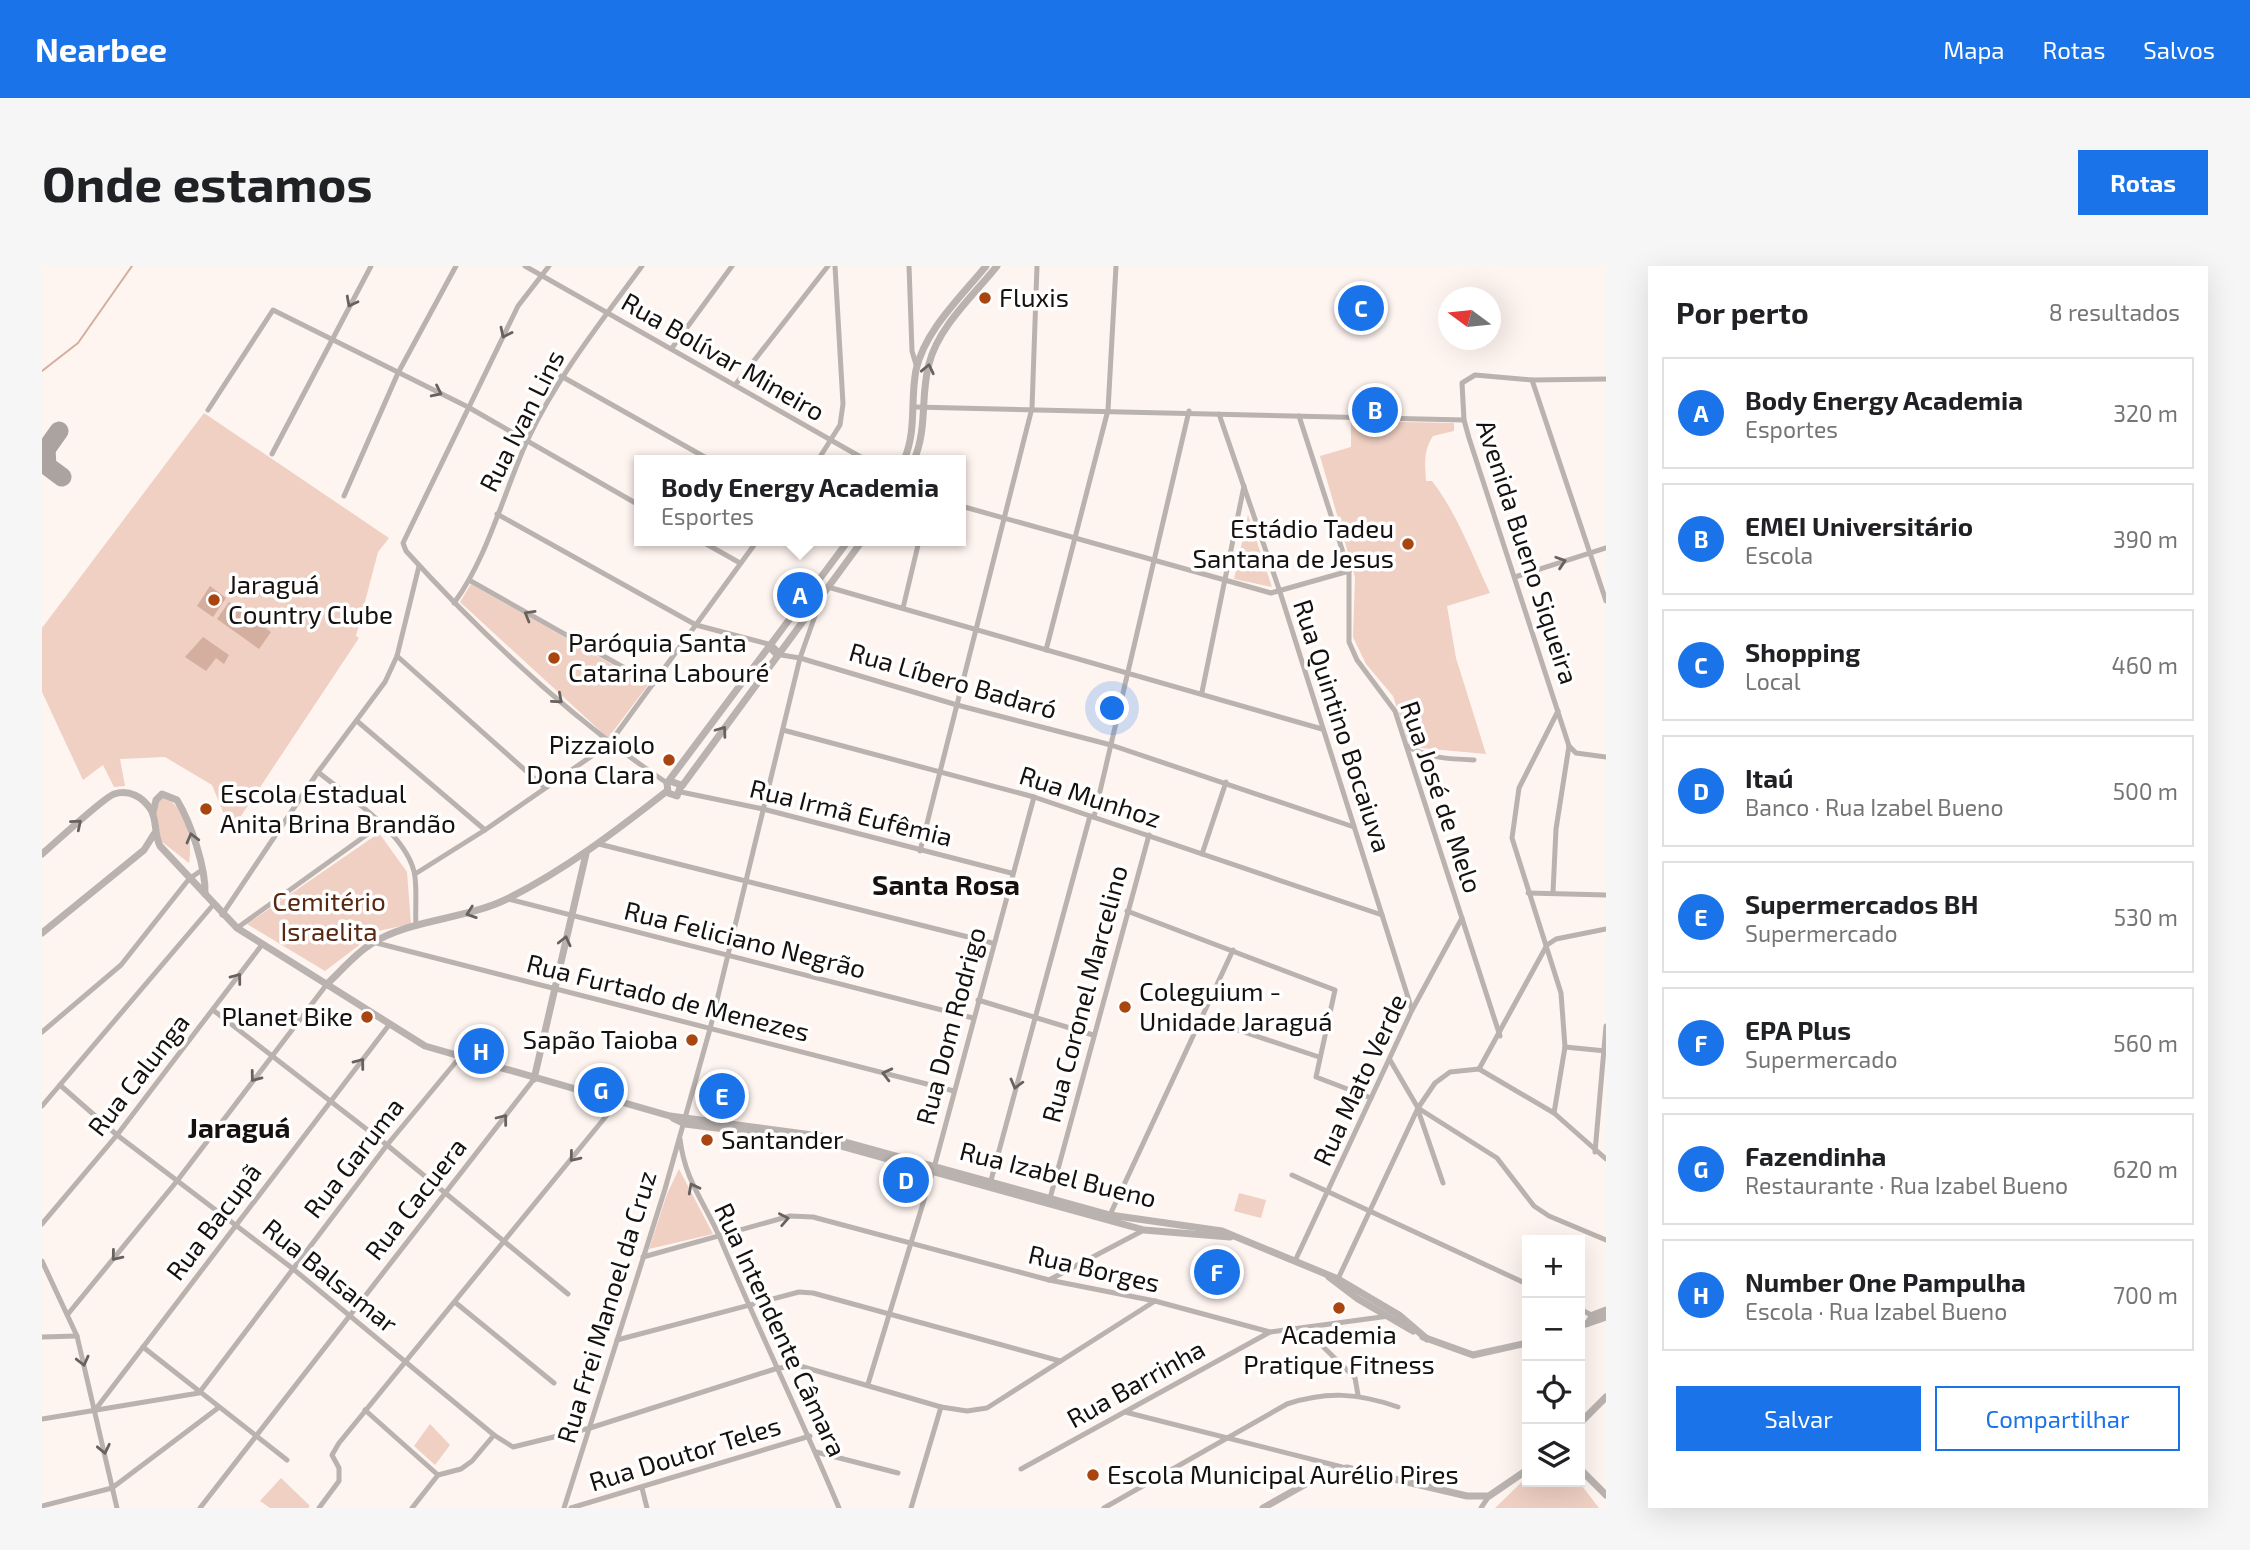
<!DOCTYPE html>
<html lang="pt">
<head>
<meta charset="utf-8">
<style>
  :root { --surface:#fff; --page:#f6f6f6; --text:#202124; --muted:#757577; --line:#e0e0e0; --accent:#1a73e8 }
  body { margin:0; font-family:"Exo 2",sans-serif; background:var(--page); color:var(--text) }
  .controls { position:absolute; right:21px; bottom:21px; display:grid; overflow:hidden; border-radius:0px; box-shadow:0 7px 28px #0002 }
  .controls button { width:63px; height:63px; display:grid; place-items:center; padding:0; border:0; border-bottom:2px solid var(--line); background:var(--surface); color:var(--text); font:35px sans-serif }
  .compass { position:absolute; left:1396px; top:21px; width:63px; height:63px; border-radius:50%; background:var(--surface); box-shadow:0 7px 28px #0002; rotate:285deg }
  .you { position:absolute; left:1071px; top:443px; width:24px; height:24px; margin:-18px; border:5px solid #fff; border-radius:50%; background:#1a73e8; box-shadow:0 0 0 10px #1a73e833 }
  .badge { display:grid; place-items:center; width:46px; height:46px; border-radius:50%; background:var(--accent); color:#fff; font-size:23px; font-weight:700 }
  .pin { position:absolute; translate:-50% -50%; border:4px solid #fff; box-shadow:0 2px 7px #0006 }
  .popup { position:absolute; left:592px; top:189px; width:332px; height:91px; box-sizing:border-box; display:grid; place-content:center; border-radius:0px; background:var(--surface); filter:drop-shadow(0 2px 5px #0005); font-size:23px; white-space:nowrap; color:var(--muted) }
  .popup b { font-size:26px; color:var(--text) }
  .popup::after { content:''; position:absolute; left:50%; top:100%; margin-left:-14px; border:14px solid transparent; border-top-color:var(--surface) }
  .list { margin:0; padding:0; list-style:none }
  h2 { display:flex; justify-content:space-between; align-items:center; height:91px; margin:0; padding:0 28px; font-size:30px }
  h2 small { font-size:23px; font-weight:400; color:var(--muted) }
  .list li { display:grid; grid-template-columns:46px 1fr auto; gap:21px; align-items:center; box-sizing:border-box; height:112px; margin:0 14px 14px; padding:0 14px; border:2px solid var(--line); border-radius:0px }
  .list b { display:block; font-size:26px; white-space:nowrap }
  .list p { margin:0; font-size:23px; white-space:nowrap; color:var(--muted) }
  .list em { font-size:23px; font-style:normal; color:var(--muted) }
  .actions { display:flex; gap:14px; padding:21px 28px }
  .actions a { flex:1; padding:16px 0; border:2px solid var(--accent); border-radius:0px; text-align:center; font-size:24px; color:var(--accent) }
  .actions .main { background:var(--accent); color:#fff }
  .icon { flex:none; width:38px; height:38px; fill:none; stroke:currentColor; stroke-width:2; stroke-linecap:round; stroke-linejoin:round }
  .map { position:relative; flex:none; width:1564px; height:1242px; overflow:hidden; border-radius:0px }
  header { display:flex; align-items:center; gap:42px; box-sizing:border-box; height:98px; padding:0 35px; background:var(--accent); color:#fff }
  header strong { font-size:33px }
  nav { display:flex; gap:38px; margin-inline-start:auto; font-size:24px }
  .intro { display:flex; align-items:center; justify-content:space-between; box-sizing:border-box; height:168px; padding:0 42px }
  h1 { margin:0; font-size:49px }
  .button { padding:18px 32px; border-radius:0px; background:var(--accent); color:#fff; font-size:24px; font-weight:700 }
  main { display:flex; gap:42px; padding:0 42px }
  aside { flex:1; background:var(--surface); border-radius:0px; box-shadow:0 7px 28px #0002 }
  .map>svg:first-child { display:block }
</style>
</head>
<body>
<header>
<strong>Nearbee</strong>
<nav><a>Mapa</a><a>Rotas</a><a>Salvos</a></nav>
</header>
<div class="intro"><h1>Onde estamos</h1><a class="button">Rotas</a></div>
<main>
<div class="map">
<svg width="1564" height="1242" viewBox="0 0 1564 1242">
  <rect width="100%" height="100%" fill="#fef4f0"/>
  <!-- green -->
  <g fill="#efd0c3">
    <path d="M162,147L347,272L336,286L314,370L317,372L189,565L170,519L123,491L78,493L83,520L72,521L61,499L41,514L0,426V362Z"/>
    <path d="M1309,155L1412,157V165L1391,170C1381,185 1383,198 1384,215H1390C1416,249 1430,289 1448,327L1405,340L1414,392L1444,488L1368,481L1351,430L1324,398L1311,371L1313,311L1278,190L1309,181Z"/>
    <path d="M1206,249L1230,321L1192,313Z"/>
    <path d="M429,318L606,419L566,472L418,336Z"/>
    <path d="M119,528C144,542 151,570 147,597L119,575L114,548Z"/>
    <path d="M337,567L365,606L369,658L336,665L283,705L205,658Z"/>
    <path d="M637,903L671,968L607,983L625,928Z"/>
    <path d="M1197,927L1224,934L1219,952L1192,945Z"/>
    <path d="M388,1158L408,1179L393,1199L372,1180Z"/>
    <path d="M1485,1211V1216H1537L1557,1242H1453Z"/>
    <path d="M239,1212L268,1240L266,1242H228L218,1235Z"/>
  </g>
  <!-- water -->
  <g fill="#d4ae9e">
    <path d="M168,320L184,332L171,351L155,340Z"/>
    <path d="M187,336L229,366L217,383L175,353Z"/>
    <path d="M161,371L187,389L182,398L174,392L164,405L143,391Z"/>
  </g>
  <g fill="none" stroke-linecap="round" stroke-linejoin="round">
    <!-- stream -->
    <path stroke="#d4ae9e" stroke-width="2" d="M0,105L36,77L90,0"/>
    <!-- taxiway -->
    <g stroke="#aba3a0" stroke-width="19">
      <path d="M4,183L5,200L20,211"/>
      <path d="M0,189L17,165"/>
    </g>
    <!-- minor -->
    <g stroke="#b9b2af" stroke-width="5">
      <path d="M483,0L824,194"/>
      <path d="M507,0L476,40L361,277L364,285C443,372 528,452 625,517"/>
      <path d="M867,0L870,85L875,102"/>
      <path d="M630,82L690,0"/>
      <path d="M519,110L668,194"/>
      <path d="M1490,114L1564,335"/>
      <path d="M693,119L786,0"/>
      <path d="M873,141L1422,154"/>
      <path d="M166,144L231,44L426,141L597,239"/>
      <path d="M1177,148L1238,326L1370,744"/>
      <path d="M1257,150L1307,305V376L1315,394L1353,445L1458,770"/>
      <path d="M230,188L329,0"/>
      <path d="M776,194L798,159L801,138L793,0"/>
      <path d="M302,230L356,107L414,0"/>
      <path d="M919,240L1229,327L1307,305"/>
      <path d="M455,248L654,359L730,379L738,387"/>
      <path d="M659,275L698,297"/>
      <path d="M1473,311L1564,282"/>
      <path d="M427,314L611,418"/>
      <path d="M786,321L1280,463"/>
      <path d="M412,337C445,293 462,226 485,175C515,111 558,57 600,0"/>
      <path d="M861,342L877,275"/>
      <path d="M726,381L733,388L758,392L915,439L1069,479L1312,561"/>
      <path d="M1004,384L1066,144L1074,0"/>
      <path d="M355,390L502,521"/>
      <path d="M1160,426L1202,220"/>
      <path d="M315,455L443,564"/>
      <path d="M741,464L992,531L1340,649"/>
      <path d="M1365,480C1385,492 1408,493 1432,494"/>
      <path d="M1527,480L1427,172L1422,154L1420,117L1433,109L1490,114L1564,113"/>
      <path d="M1527,480L1534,487L1564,491"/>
      <path d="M276,506C307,531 368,570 373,611C375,627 373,644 374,660"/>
      <path d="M639,526L721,543L969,607"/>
      <path d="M1052,551L1147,145"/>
      <path d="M557,578L950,677"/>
      <path d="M878,585L990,142L995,0"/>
      <path d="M1160,588L1184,516"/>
      <path d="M373,608L443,564L567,478L715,275"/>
      <path d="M1511,626L1514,563L1527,480"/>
      <path d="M1486,627L1564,629"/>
      <path d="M466,633L931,752"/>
      <path d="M1085,645L1293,724L1274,811L1329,832"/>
      <path d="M180,649L276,506L343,416L355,390L377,300"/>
      <path d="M195,662L341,557"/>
      <path d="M331,676L912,825"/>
      <path d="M936,734L1051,769"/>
      <path d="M171,744L345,879L526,1028"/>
      <path d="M1160,752L1277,791"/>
      <path d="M0,766L79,699L147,613L160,604"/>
      <path d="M1523,781L1564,785"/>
      <path d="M1348,794L1376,842L1455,892L1492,940L1507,950L1564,974"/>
      <path d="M1437,803L1505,679L1514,673L1564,663"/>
      <path d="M18,819L75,869L250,1002L452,1169L471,1181L548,1162L736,1102L758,1100L899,1141L925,1145L945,1142L1113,1035"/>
      <path d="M0,840L171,639"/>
      <path d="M1376,844L1401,917"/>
      <path d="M1512,847L1523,781L1519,727L1470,572L1477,522L1516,445"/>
      <path d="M638,873C643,915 662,935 678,972C716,1063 759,1151 797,1242"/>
      <path d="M1553,886L1564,760"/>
      <path d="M1250,909L1485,1018"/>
      <path d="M948,918L1048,550"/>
      <path d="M1007,936L1107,569"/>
      <path d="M1067,951L1191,684"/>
      <path d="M0,958L75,869L219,680"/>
      <path d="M601,991L748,950L771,951L1007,1014L1113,1035L1228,1066L1347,1050"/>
      <path d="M0,995L35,1070L75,1242"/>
      <path d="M1253,995L1370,744L1420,652"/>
      <path d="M1007,1014L1102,964"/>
      <path d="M1295,1015L1376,842L1393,817L1408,806L1437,803L1512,847L1564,893"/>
      <path d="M414,1037L512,1117"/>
      <path d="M1538,1043L1553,1051"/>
      <path d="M26,1048L135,915L285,718"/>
      <path d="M1262,1062L1313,1112L1316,1129"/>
      <path d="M0,1071L35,1070"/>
      <path d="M575,1074L757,1026L771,1027L1018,1095"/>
      <path d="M101,1081L245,1194"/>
      <path d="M826,1118L893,898L992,531"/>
      <path d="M53,1144L347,759"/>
      <path d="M323,1144L396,1209"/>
      <path d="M1083,1146L1300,1201"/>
      <path d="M0,1153L157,1127L345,879L418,791"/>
      <path d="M774,1186L856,1207"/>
      <path d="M979,1203L1228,1066"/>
      <path d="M600,1222L605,1242"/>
      <path d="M0,1240L70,1222L176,1142"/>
      <path d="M158,1242L492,813"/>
      <path d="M277,1242L297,1215V1202L290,1189L297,1177L574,838"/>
      <path d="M370,1242L396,1209L419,1203L430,1195L452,1169"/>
      <path d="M522,1242L623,923L668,763L758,392L779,333"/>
      <path d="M529,1242L768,1170"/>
      <path d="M869,1242L899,1141"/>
      <path d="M1062,1242L1245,1138C1285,1125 1316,1127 1356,1141"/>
      <path d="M1439,1242L1447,1230"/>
    </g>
    <!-- tertiary -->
    <g stroke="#b9b2af" stroke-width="7">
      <path d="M862,194C875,164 868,135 874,104C883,64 919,31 944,0"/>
      <path d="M872,194C886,161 878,130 887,98C896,61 932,29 955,0"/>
      <path d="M628,515L639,519L635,530L626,527L625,517L806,275"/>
      <path d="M640,520L820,275"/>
      <path d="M111,547L114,534L120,528L135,534C149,557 164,602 163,628"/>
      <path d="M0,588C13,577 61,532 72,528C87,523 101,531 109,544C115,554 112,568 118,580L195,662L383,780L628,850L785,871L1068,949L1180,965L1296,1013L1357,1049L1385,1073"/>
      <path d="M0,667L102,584L112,568"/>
      <path d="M285,718C299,705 313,688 329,678C368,653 422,654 465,633C523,604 574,565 625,525"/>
      <path d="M492,813L544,588"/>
      <path d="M631,852L643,858L784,876L1102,964L1188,971"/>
      <path d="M1287,1011L1316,1033L1371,1065"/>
      <path d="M1546,1057L1551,1049L1564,1044"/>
      <path d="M1538,1060L1564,1051"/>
      <path d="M1381,1071L1431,1089L1485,1077"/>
      <path d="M1538,1157L1564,1131"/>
      <path d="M1538,1203L1564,1229"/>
      <path d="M1221,1242L1287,1205L1305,1202L1425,1230H1447L1485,1204"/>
    </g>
  </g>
  <!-- one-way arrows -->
  <defs><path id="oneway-chevron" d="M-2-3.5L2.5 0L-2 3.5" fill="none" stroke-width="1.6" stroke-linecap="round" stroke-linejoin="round" transform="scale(1.75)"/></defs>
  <g stroke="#68625f">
    <use href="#oneway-chevron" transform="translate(309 36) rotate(118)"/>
    <use href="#oneway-chevron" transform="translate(463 67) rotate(116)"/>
    <use href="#oneway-chevron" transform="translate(886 103) rotate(-78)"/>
    <use href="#oneway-chevron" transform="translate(395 126) rotate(26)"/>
    <use href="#oneway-chevron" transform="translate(1519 296) rotate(-18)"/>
    <use href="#oneway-chevron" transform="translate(487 349) rotate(-150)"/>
    <use href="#oneway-chevron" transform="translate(516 433) rotate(41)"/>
    <use href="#oneway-chevron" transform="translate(680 465) rotate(-54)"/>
    <use href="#oneway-chevron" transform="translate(35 558) rotate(-40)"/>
    <use href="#oneway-chevron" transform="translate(150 572) rotate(-105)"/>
    <use href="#oneway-chevron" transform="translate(429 647) rotate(161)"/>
    <use href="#oneway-chevron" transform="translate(523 675) rotate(-77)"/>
    <use href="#oneway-chevron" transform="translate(195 712) rotate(-53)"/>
    <use href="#oneway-chevron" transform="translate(318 797) rotate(-53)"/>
    <use href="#oneway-chevron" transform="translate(845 808) rotate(-166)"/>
    <use href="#oneway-chevron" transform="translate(213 811) rotate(127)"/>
    <use href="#oneway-chevron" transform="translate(974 818) rotate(105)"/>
    <use href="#oneway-chevron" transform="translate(461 853) rotate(-52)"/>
    <use href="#oneway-chevron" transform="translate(532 891) rotate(129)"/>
    <use href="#oneway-chevron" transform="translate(651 922) rotate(-118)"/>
    <use href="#oneway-chevron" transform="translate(742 953) rotate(-11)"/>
    <use href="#oneway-chevron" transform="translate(74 990) rotate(129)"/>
    <use href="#oneway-chevron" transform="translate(41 1095) rotate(76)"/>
    <use href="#oneway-chevron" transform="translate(62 1183) rotate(78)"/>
  </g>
  <!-- markers -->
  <g fill="#a9450e" stroke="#fff" stroke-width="2.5">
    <circle cx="943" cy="32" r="7"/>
    <circle cx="1366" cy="278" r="7"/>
    <circle cx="172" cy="334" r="7"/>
    <circle cx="512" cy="392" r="7"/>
    <circle cx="627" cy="494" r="7"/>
    <circle cx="164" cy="543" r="7"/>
    <circle cx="1083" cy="741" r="7"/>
    <circle cx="325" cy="751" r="7"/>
    <circle cx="650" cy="774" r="7"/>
    <circle cx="665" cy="874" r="7"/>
    <circle cx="1297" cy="1042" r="7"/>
    <circle cx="1051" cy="1209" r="7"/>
  </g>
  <g text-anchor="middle" stroke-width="7" stroke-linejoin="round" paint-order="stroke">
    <!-- poi labels -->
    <g font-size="26" fill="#16110f" stroke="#fff" text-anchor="start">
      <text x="957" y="41">Fluxis</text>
      <text x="1352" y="272" text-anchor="end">Estádio Tadeu<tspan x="1352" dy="30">Santana de Jesus</tspan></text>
      <text x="186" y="328">Jaraguá<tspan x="186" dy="30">Country Clube</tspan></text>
      <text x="526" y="386">Paróquia Santa<tspan x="526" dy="30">Catarina Labouré</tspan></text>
      <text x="613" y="488" text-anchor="end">Pizzaiolo<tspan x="613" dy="30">Dona Clara</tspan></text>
      <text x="178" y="537">Escola Estadual<tspan x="178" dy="30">Anita Brina Brandão</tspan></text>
      <text x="1097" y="735">Coleguium -<tspan x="1097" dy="30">Unidade Jaraguá</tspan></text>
      <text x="311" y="760" text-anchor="end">Planet Bike</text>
      <text x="636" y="783" text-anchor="end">Sapão Taioba</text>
      <text x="679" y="883">Santander</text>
      <text x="1297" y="1078" text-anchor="middle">Academia<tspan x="1297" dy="30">Pratique Fitness</tspan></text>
      <text x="1065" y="1218">Escola Municipal Aurélio Pires</text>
    </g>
    <!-- street labels -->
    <g font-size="26" fill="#16110f" stroke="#fff">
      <text transform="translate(681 91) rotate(30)" y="9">Rua Bolívar Mineiro</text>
      <text transform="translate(480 155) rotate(-63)" y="9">Rua Ivan Lins</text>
      <text transform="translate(1485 286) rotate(72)" y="9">Avenida Bueno Siqueira</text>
      <text transform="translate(911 415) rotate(16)" y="9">Rua Líbero Badaró</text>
      <text transform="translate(1300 460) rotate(72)" y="9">Rua Quintino Bocaiuva</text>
      <text transform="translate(1048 531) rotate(18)" y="9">Rua Munhoz</text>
      <text transform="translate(1399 531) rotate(71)" y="9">Rua José de Melo</text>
      <text transform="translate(809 547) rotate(14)" y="9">Rua Irmã Eufêmia</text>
      <text transform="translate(703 674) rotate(14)" y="9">Rua Feliciano Negrão</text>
      <text transform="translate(1043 728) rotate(-75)" y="9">Rua Coronel Marcelino</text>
      <text transform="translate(626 732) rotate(14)" y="9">Rua Furtado de Menezes</text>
      <text transform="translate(909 760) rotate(-75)" y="9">Rua Dom Rodrigo</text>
      <text transform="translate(97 809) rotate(-52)" y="9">Rua Calunga</text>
      <text transform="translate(1318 814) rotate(-65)" y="9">Rua Mato Verde</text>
      <text transform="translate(312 892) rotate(-52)" y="9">Rua Garuma</text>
      <text transform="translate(1016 909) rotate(14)" y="9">Rua Izabel Bueno</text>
      <text transform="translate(374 933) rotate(-52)" y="9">Rua Cacuera</text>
      <text transform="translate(172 956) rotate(-53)" y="9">Rua Bacupã</text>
      <text transform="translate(1052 1003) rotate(13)" y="9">Rua Borges</text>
      <text transform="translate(288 1010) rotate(39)" y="9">Rua Balsamar</text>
      <text transform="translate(565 1041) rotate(-73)" y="9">Rua Frei Manoel da Cruz</text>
      <text transform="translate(738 1064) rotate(65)" y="9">Rua Intendente Câmara</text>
      <text transform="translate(1094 1118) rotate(-29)" y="9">Rua Barrinha</text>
      <text transform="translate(643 1188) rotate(-17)" y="9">Rua Doutor Teles</text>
    </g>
    <!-- park labels -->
    <g font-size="26" fill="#592811" stroke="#fff">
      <text x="287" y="645">Cemitério<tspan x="287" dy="30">Israelita</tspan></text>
    </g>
    <!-- neighbourhood labels -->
    <g font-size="28" font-weight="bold" fill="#16110f" stroke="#fff">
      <text x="904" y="629">Santa Rosa</text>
      <text x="197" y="872">Jaraguá</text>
    </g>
  </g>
</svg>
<div class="controls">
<button>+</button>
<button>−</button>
<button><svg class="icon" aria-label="locate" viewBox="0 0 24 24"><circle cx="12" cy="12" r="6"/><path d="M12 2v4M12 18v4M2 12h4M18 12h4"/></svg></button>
<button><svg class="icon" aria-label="layers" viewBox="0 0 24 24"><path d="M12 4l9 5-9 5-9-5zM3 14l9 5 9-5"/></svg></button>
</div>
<svg class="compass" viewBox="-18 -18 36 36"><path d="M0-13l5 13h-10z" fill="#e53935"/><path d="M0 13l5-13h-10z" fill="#757577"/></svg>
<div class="you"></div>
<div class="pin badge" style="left:758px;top:329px">A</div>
<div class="popup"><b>Body Energy Academia</b>Esportes</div>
<div class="pin badge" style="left:1333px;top:144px">B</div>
<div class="pin badge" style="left:1319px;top:42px">C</div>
<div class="pin badge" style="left:864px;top:914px">D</div>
<div class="pin badge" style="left:680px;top:830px">E</div>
<div class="pin badge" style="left:1175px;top:1006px">F</div>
<div class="pin badge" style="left:559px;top:824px">G</div>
<div class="pin badge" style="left:439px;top:785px">H</div>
</div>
<aside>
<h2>Por perto<small>8 resultados</small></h2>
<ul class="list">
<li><span class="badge">A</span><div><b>Body Energy Academia</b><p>Esportes</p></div><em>320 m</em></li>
<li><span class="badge">B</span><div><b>EMEI Universitário</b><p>Escola</p></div><em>390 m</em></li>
<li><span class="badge">C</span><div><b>Shopping</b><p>Local</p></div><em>460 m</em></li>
<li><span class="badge">D</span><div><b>Itaú</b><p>Banco · Rua Izabel Bueno</p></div><em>500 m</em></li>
<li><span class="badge">E</span><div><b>Supermercados BH</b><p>Supermercado</p></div><em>530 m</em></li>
<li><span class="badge">F</span><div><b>EPA Plus</b><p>Supermercado</p></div><em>560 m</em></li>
<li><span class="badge">G</span><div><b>Fazendinha</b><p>Restaurante · Rua Izabel Bueno</p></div><em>620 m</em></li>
<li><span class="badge">H</span><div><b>Number One Pampulha</b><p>Escola · Rua Izabel Bueno</p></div><em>700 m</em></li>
</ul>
<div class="actions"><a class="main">Salvar</a><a>Compartilhar</a></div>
</aside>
</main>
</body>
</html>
